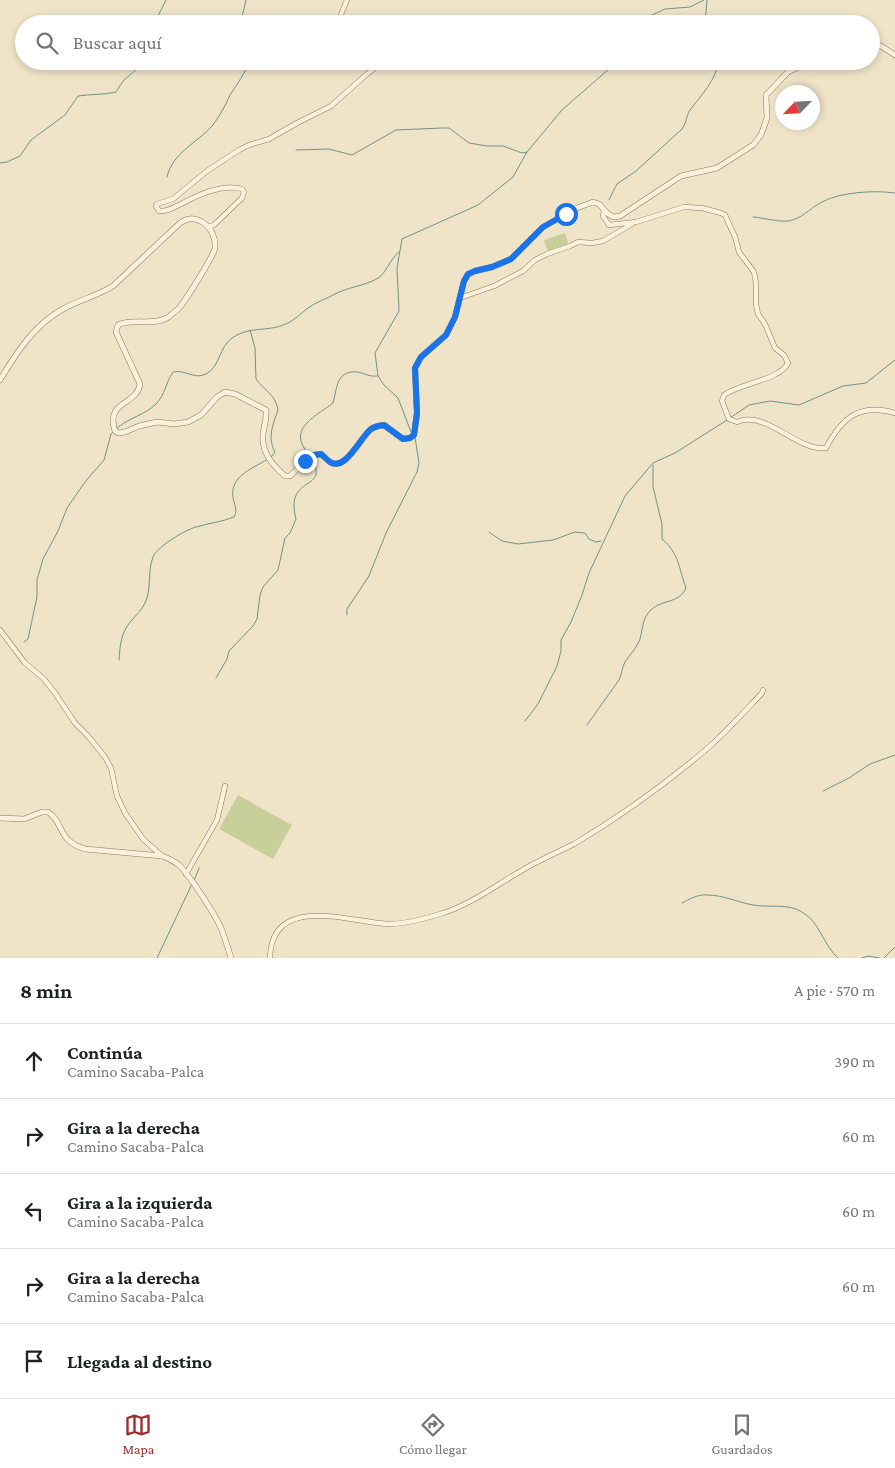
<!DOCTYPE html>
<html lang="es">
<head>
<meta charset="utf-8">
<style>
  :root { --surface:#fff; --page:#f6f6f6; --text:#202124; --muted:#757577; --line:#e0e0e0; --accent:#9e2a2b }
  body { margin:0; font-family:"Crimson Pro",serif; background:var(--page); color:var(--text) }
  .compass { position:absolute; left:775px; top:85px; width:45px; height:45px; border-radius:50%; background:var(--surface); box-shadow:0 2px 8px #0003; rotate:245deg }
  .stop { position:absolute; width:15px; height:15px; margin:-11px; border:4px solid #1a73e8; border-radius:50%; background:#fff }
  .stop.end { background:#1a73e8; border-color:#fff; box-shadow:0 1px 5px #0008 }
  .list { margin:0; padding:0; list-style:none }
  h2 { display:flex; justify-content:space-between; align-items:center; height:65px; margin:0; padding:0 20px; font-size:21px }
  h2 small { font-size:16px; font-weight:400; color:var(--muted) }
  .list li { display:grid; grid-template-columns:32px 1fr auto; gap:15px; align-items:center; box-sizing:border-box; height:75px; padding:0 20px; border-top:1px solid var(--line) }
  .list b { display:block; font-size:19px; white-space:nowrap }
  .list p { margin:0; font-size:16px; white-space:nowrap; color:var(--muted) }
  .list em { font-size:16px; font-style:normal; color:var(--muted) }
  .icon { flex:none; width:28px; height:28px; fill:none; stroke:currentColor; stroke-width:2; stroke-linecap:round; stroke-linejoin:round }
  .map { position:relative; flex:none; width:895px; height:958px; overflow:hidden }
  .search { position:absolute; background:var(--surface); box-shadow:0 2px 8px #0003; left:15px; right:15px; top:15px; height:55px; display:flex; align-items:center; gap:12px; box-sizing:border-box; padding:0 18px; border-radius:28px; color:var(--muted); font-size:19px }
  .sheet { height:440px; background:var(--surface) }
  nav { display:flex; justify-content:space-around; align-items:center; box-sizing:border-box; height:70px; border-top:1px solid var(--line); background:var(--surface); font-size:14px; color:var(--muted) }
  nav a { display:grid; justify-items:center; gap:2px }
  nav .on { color:var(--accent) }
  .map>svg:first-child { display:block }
</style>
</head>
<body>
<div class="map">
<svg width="895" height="958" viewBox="0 0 895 958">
  <rect width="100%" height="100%" fill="#f0e4c8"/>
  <!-- green -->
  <g fill="#c9cf9b">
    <path d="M565,233L569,246L548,253L544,240Z"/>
    <path d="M238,795L292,825L273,859L219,829Z"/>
  </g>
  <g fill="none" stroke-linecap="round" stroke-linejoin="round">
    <!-- stream -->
    <g stroke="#6f938a" stroke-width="1">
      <path d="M154,24L166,0"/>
      <path d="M243,24L242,17L246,0"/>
      <path d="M633,24L665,9L690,7L704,0"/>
      <path d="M705,24L707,0"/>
      <path d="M296,150L329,149L352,155L396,130L442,128H449L469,143L487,146H503L522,153L527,152"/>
      <path d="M0,163L7,162L20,156L31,140L65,115L78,96C91,94 103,95 116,92L123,81L146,61"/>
      <path d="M167,177C172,153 197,143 212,126C220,116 225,106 230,95C237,84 245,74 249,61"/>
      <path d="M609,200L617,184L636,171L682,129C687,122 686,116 690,110C702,94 715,82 719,61"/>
      <path d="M753,217C765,218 777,222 788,221C802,219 810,208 822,202C840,192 875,190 895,193"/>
      <path d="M250,330L255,348L256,379C264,390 276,395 278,410C273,425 267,437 275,452L271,457"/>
      <path d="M730,418L749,405L770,401L799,405L843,386L866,383L895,360"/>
      <path d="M116,429C128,418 145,415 156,404C165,395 166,382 173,372C185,369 194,380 206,374C220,367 219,347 232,338C248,326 269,332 286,324C295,320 300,314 308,308C316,302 326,299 335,294C348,287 365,286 378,278C386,274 389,260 399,252"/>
      <path d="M411,432L398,398L384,385L378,376L375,353L399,311L397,268L402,239L478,205L513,177L527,152L562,110L610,68L612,61"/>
      <path d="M311,456C284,430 315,417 333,403C337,389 336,370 357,372C364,373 369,377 377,376"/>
      <path d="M489,532L502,541L518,544L553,540L575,532L585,533L589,539L596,542L601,541"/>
      <path d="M347,615V609L369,576L386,533L417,472L419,463L415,437"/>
      <path d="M24,642L28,639L37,597V580L43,559L58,531L67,508L85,482L104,460L111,434L113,432"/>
      <path d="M119,660C120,645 121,633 131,621C136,615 142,610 145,603C152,589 147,572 153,557C158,546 185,530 196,527C209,523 222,522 234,517C237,512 236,508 234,502C227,477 250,470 268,459"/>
      <path d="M216,678L227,659L229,651L253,626L257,619L260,595L263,587L278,570L285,538L290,533L296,519C292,503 293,493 307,484C311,482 314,479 316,475C317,471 315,464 314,459"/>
      <path d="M525,721L538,704L557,666L561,651V640L571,622L582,595L589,573L625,496L653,463L675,453L727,420"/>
      <path d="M587,725L619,680C622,674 622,667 625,662C630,655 637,647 640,639C643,628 642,618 651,610C662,599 679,604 686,588C679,569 679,553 662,539V524L653,487V465"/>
      <path d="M823,791L849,778L870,764L895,755"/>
      <path d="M194,881L199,868"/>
      <path d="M682,903C690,899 698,894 707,895C723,895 737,902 753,905C769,908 788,903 802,912C820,922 823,945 838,958"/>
      <path d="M157,958L192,884"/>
      <path d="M862,958L868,956L880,958"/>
      <path d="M884,958L895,947"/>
    </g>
    <!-- minor casing -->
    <g stroke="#8d765c" stroke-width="5.5">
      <g id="minor">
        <path d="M337,24L347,0"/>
        <path d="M407,24L421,20H427L429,24"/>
        <path d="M604,210L603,216L609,225L636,222L684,207L702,208L721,213L725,215L735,237L739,252L754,272L756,283V304L758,314L765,324L775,348L784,355L788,363C780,380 741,383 724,395L722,401L729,419L737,422C765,409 798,452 826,448C842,417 860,403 895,413"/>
        <path d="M208,227L214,225L242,198L244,192L242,189C223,183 198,195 181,204C174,207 168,212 159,211L156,206L157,204L173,199L207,171L239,150L249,145L269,139L297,123L331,106L367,74L384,61"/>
        <path d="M460,298L494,286L523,271L535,260L547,254L570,246L578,242L592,243L603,241L632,224"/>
        <path d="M0,630L25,663L44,679L55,693L75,723L88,736L105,757L111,768L117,796L125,813L143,839L162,856"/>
        <path d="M186,874L217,820L225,786"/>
        <path d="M270,958C271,893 350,922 388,924C405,924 424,919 440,914C471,905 499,883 526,868C542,859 558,852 574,844C621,816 667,783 709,747C728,730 745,711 762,693L763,690"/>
      </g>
    </g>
    <!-- tertiary casing -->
    <g stroke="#8d765c" stroke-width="6">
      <g id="tertiary">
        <path d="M871,44L881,46L895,55"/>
        <path d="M0,380C17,352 34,325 63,309C79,300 97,296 113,286L180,223C188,218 194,217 202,222C211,227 216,238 215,248C213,257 186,300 179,308C176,311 171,315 167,318C152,326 132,318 118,325L116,332L140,384C137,406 105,400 115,431L119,433L125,432L139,426L157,422L175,424L188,422L201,415L217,397L225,392L235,394L266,410C267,419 264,426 263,434C261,451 273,466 285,476H290C300,467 308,455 321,454C324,457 327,460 330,462C345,472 361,438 370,430C374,426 379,426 384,425L403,439L410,438L414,434L417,413L415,368L421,357L446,335L455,317L464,281L468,275L475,271L492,267L511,259L543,227L577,208L593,202L599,204L608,214L614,217L620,216L681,176L717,168L753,145L761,135L767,118L766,95L788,72L811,61"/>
        <path d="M0,818L24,819L42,812H48C65,823 56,840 85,849L162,856C168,858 174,861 179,865C190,876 215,914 221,928C225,938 228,948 231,958"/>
      </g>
    </g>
    <!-- minor -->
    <use href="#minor" stroke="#faf1dc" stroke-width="4.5"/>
    <!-- tertiary -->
    <use href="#tertiary" stroke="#faf1dc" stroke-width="5"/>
  </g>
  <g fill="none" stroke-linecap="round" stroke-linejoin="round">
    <!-- route -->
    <path stroke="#1a73e8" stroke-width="6" d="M305,461L314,455L321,454C324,456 327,460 330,462C345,472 360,438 370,430C374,426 379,426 384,425L403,439L410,438L414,435L417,413L415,368L421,357L446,335L455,317L464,281L468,274L475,271L492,267L511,259L543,227L566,214"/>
  </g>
</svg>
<svg class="compass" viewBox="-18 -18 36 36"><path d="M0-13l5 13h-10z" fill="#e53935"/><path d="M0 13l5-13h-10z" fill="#757577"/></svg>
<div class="stop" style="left:566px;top:214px"></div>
<div class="stop end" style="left:305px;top:461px"></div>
<div class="search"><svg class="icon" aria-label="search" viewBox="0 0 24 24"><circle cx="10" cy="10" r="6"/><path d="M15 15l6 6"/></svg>Buscar aquí</div>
</div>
<section class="sheet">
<h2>8 min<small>A pie · 570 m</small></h2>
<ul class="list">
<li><svg class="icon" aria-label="ahead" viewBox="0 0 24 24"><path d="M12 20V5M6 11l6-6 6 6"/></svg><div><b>Continúa</b><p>Camino Sacaba-Palca</p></div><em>390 m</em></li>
<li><svg class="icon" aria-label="right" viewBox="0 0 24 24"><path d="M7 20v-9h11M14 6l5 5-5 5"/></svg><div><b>Gira a la derecha</b><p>Camino Sacaba-Palca</p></div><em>60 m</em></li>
<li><svg class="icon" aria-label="left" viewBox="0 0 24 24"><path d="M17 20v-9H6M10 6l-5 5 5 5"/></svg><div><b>Gira a la izquierda</b><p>Camino Sacaba-Palca</p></div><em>60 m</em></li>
<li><svg class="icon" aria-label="right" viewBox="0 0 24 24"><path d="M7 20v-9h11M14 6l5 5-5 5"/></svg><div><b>Gira a la derecha</b><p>Camino Sacaba-Palca</p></div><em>60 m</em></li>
<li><svg class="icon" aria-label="arrive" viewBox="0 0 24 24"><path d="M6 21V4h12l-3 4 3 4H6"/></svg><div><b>Llegada al destino</b></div></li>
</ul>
</section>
<nav>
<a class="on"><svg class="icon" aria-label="map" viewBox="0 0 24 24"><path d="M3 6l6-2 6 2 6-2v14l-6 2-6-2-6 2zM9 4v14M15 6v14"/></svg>Mapa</a>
<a><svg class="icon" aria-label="directions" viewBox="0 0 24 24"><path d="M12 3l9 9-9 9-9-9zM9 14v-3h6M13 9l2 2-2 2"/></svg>Cómo llegar</a>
<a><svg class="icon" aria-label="saved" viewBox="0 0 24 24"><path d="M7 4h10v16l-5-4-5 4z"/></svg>Guardados</a>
</nav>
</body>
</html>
